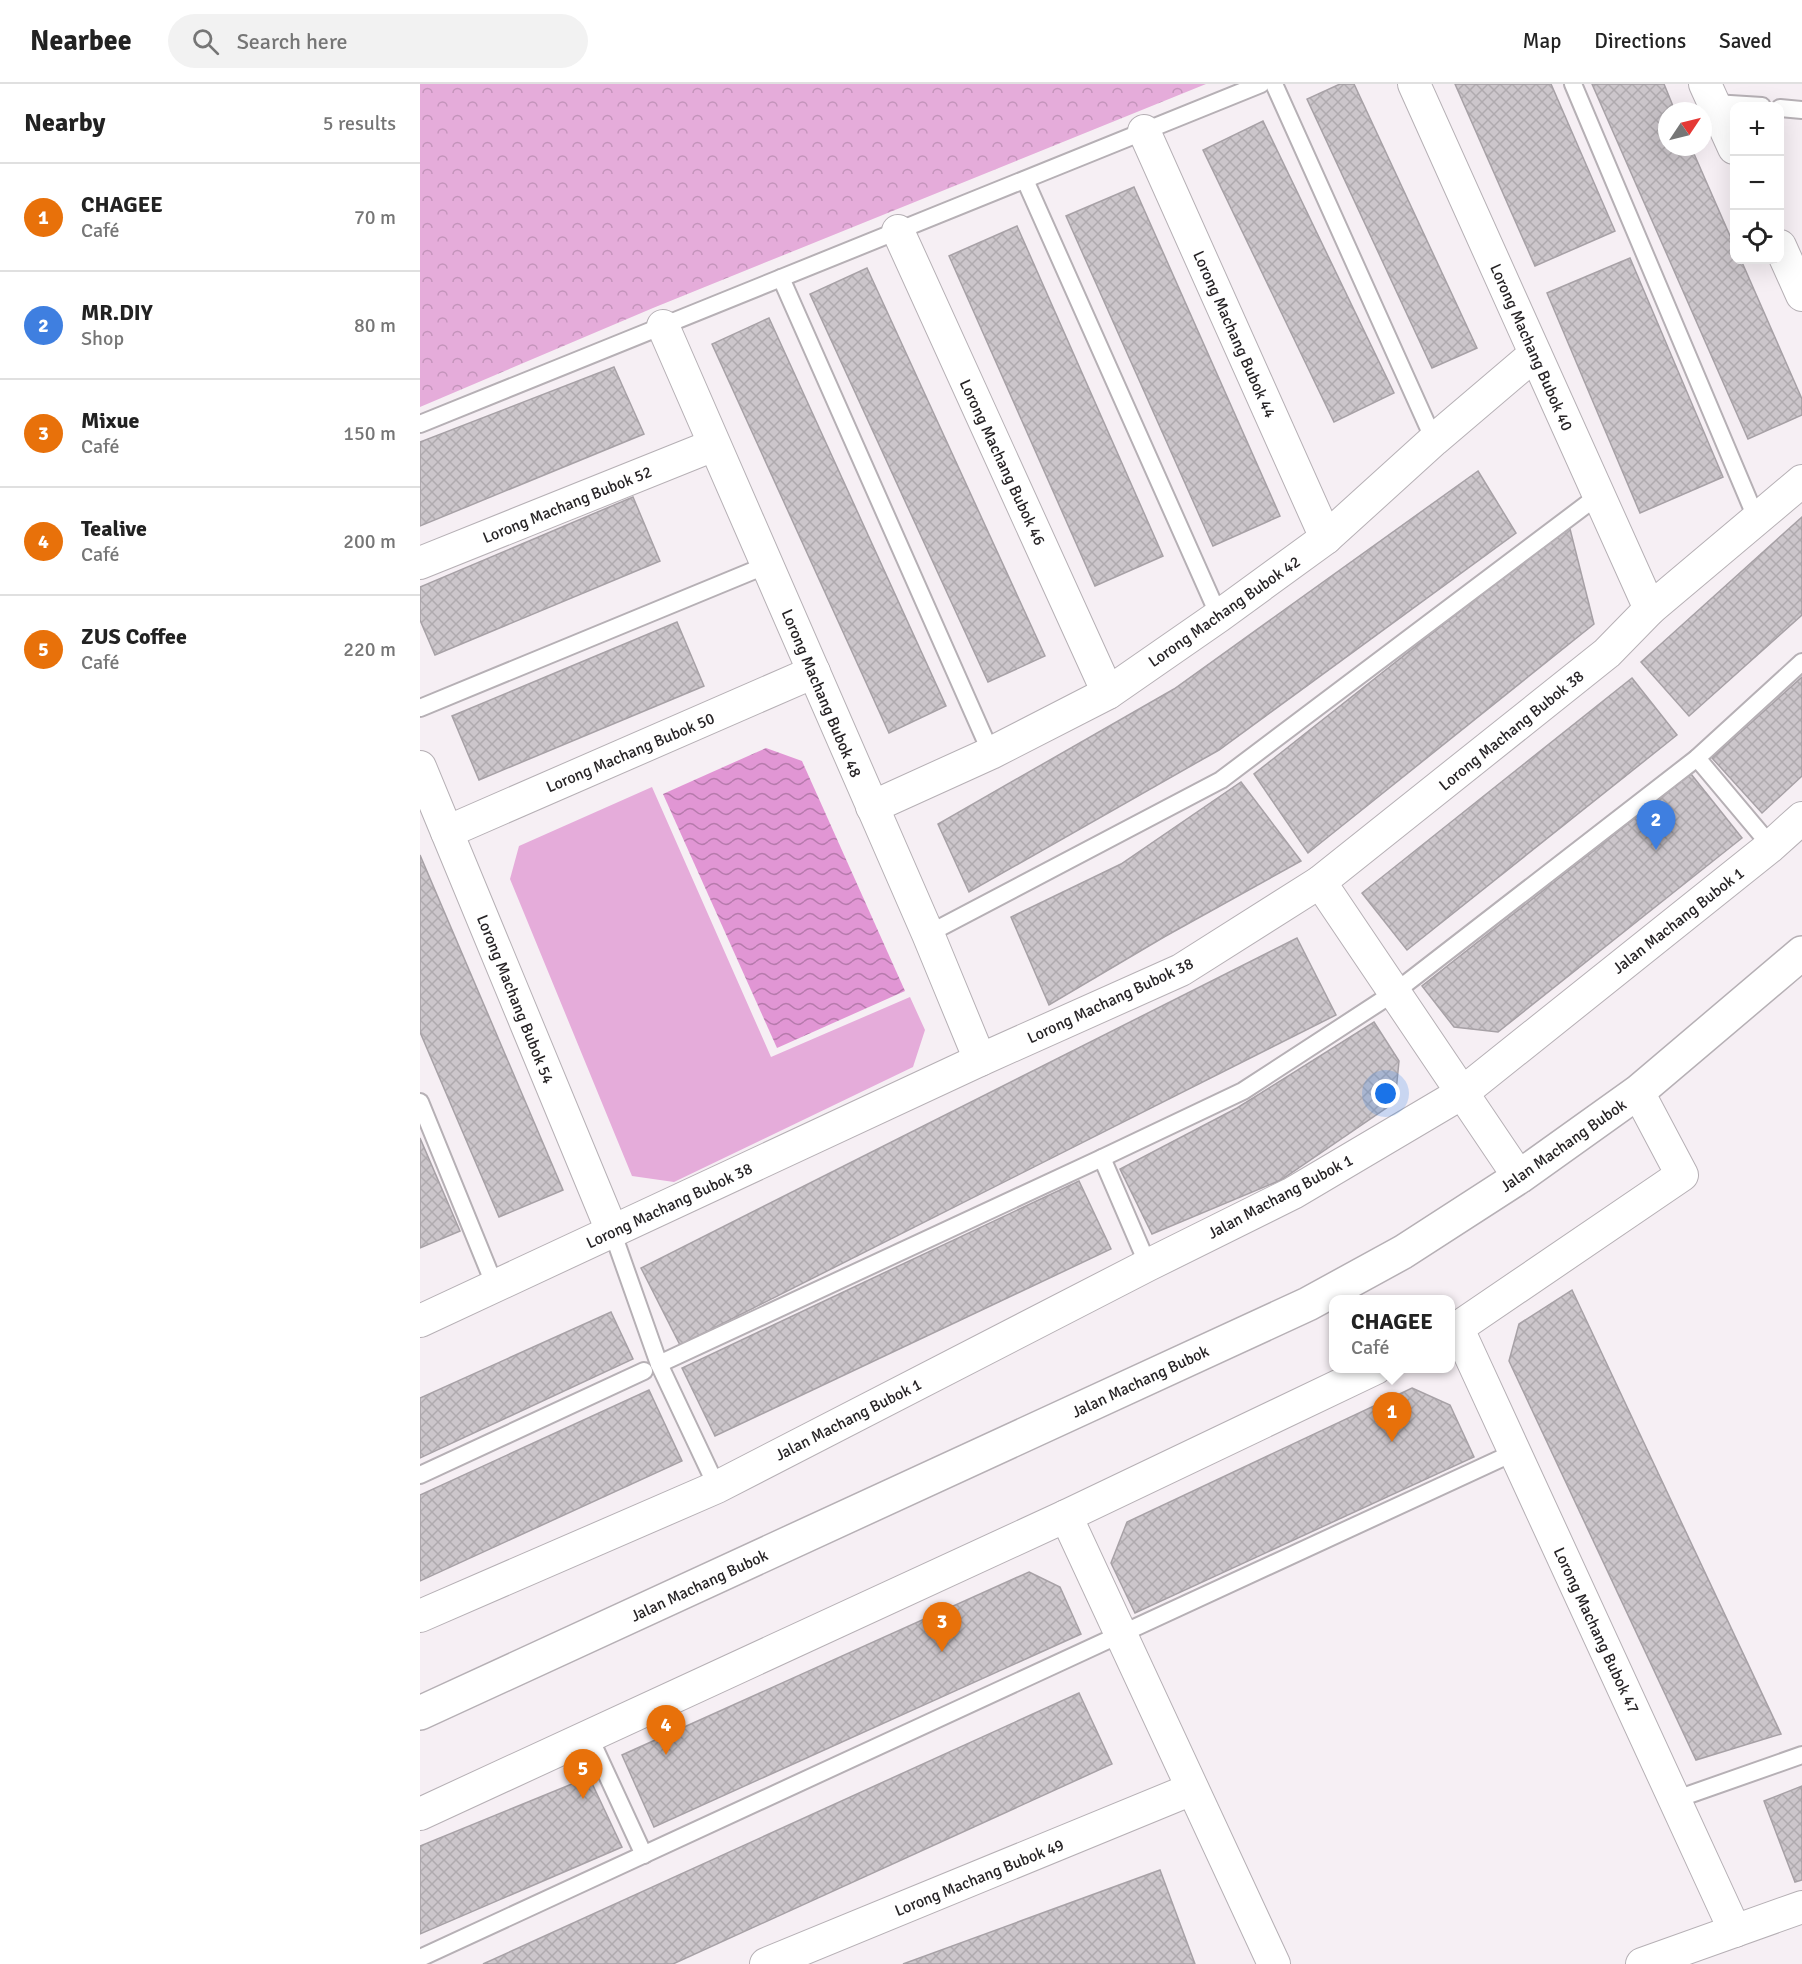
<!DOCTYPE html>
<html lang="en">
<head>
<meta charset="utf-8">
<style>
  :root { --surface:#fff; --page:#f2f2f2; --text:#222; --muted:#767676; --line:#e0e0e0; --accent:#6e8536 }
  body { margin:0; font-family:Signika,sans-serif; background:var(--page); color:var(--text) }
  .controls { position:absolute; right:18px; top:18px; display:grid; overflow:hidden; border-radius:12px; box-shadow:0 6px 24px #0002 }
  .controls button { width:54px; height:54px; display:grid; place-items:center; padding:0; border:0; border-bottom:2px solid var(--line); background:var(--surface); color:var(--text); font:30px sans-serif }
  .compass { position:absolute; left:1238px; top:18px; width:54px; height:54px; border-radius:50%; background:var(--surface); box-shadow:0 6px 24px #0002; rotate:55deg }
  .you { position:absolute; left:966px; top:1010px; width:21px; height:21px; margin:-15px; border:4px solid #fff; border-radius:50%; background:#1a73e8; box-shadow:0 0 0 9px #1a73e833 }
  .badge { display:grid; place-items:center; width:39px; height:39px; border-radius:50%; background:var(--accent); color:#fff; font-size:20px; font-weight:700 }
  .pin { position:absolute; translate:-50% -50px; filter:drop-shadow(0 2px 3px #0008) }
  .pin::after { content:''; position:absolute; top:32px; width:21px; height:18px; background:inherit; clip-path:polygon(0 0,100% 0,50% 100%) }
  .popup { position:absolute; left:909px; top:1211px; width:126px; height:78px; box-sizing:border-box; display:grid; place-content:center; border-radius:12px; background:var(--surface); filter:drop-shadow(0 2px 4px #0005); font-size:20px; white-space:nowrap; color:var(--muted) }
  .popup b { font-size:22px; color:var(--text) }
  .popup::after { content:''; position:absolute; left:50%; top:100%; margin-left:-12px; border:12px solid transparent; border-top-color:var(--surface) }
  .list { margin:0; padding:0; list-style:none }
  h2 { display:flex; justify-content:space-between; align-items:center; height:78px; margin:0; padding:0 24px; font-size:26px }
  h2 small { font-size:20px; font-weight:400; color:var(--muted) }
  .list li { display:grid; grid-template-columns:39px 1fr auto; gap:18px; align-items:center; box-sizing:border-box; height:108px; padding:0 24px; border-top:2px solid var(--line) }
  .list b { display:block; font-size:22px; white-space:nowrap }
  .list p { margin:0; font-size:20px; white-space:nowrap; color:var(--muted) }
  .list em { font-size:20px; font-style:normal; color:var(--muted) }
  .icon { flex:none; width:33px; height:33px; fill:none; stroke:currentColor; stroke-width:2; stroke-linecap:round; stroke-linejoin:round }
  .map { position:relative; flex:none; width:1382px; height:1880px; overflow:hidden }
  header { display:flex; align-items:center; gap:36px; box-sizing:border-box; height:84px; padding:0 30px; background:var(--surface); border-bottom:2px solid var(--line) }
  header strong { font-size:28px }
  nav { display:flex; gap:33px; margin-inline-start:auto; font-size:21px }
  .search { width:420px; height:54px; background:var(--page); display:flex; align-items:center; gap:15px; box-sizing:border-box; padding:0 21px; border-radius:33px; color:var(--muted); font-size:22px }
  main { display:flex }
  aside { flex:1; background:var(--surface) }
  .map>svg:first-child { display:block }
</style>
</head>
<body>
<header>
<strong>Nearbee</strong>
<div class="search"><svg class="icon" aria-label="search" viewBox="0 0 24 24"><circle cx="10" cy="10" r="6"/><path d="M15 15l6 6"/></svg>Search here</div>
<nav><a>Map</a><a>Directions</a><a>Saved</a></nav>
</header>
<main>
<aside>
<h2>Nearby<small>5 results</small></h2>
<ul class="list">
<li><span class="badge" style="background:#e8710a">1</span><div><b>CHAGEE</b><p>Café</p></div><em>70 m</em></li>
<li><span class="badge" style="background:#3f7fe0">2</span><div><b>MR.DIY</b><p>Shop</p></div><em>80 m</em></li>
<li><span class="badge" style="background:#e8710a">3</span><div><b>Mixue</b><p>Café</p></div><em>150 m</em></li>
<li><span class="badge" style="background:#e8710a">4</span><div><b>Tealive</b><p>Café</p></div><em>200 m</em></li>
<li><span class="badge" style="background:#e8710a">5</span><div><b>ZUS Coffee</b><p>Café</p></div><em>220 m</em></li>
</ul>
</aside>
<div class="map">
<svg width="1382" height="1880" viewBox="0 0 1382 1880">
  <defs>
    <pattern id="forest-crowns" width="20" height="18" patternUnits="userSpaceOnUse" patternTransform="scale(1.5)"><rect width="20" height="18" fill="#e5acda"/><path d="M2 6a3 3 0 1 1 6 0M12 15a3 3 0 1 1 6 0" fill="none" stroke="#c494bb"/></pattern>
    <pattern id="water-waves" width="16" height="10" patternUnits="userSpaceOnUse" patternTransform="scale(1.5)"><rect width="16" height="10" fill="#e196d4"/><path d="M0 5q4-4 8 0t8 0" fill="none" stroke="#b67aac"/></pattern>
    <pattern id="building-cross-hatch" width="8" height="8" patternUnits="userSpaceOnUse" patternTransform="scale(1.5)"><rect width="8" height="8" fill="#ccc6cb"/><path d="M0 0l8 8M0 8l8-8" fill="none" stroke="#afaaae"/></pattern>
  </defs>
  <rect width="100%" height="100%" fill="#f6eff4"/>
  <!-- green -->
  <path fill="#e5acda" d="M232,703L351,973L490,913L505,946L493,983L254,1098L212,1092L90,795L99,762Z"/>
  <!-- forest -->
  <path fill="url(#forest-crowns)" d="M0,0H786L233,224L0,323Z"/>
  <!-- water -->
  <path fill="url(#water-waves)" d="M346,664L382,677L485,907L357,964L243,710Z"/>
  <!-- building -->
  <g fill="url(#building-cross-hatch)" stroke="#a7a1a6" stroke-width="1.5">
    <path d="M920,0H934L1057,264L1012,284L887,15Z"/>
    <path d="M1035,0H1131L1195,147L1115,182Z"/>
    <path d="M1172,0H1244L1255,27H1247V63H1271L1314,161V176H1321L1382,315V331L1328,355Z"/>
    <path d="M843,37L974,309L914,338L783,66Z"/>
    <path d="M714,103L860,432L793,462L646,132Z"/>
    <path d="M597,142L743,472L675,502L529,172Z"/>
    <path d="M1210,174L1303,393L1220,429L1127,209Z"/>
    <path d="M447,184L625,572L568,598L390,210Z"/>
    <path d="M349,234L526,622L469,649L292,260Z"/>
    <path d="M194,283L224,350L0,442V358Z"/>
    <path d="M1058,387L1096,449L799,666L549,808L518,740L754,605Z"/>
    <path d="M213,413L240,477L15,571L0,536V503Z"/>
    <path d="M1382,433V531L1269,632L1221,578Z"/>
    <path d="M1149,441L1174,540L888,769L834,690Z"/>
    <path d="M257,538L284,602L59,696L32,632Z"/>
    <path d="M1382,593V692L1342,729L1292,674Z"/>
    <path d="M1212,594L1257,651L987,866L942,809Z"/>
    <path d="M1271,690L1322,754L1078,948L1034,943L1002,902Z"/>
    <path d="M821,698L881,777L744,853L629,921L591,833L701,780Z"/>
    <path d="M0,771L143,1106L79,1133L0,948Z"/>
    <path d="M877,854L916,931L260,1261L221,1184Z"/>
    <path d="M954,938L979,977L975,1018L861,1096L732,1150L700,1085L817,1024Z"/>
    <path d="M0,1054L40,1147L0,1164Z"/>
    <path d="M659,1097L691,1165L295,1352L262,1284Z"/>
    <path d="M1152,1206L1361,1650L1276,1676L1089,1277L1099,1240Z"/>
    <path d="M191,1228L213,1275L0,1374V1314Z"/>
    <path d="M992,1304L1030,1321L1054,1373L715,1529L691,1479L707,1438Z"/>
    <path d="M229,1306L262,1377L0,1497V1411Z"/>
    <path d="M609,1488L640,1503L661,1550L234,1743L202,1671Z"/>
    <path d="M659,1609L692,1680L253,1880H63Z"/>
    <path d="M169,1693L202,1763L0,1850V1762Z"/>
    <path d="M1382,1702V1796L1375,1798L1344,1717Z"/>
    <path d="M740,1786L775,1880H483Z"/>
  </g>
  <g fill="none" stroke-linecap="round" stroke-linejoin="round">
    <!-- lane casing -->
    <g stroke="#b6b0b5" stroke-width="20">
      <g id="lane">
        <path d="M854,0L1014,356"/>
        <path d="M1153,0L1337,436"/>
        <path d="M1294,19L1342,22"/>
        <path d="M1360,24L1382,26"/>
        <path d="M605,96L799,532"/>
        <path d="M361,194L571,669"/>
        <path d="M0,340L841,0"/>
        <path d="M0,624L347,481"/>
        <path d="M1277,674L1351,762"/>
        <path d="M508,850L801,696L1179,411"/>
        <path d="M0,1018L75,1202"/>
        <path d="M682,1074L728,1181"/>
        <path d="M192,1147L239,1280L297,1403"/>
        <path d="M239,1280L682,1074L823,1007L975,908L1277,674L1382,578"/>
        <path d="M0,1391L224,1287"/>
        <path d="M169,1652L224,1771"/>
        <path d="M1254,1716L1382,1671"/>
        <path d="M0,1874L1095,1368"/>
      </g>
    </g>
    <!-- street casing -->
    <g stroke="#b6b0b5" stroke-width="34">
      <g id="street">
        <path d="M994,0L1230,525"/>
        <path d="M1285,0L1314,64"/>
        <path d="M724,47L906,454"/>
        <path d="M478,147L688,609"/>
        <path d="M1360,162L1382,211"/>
        <path d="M243,242L508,850L560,976"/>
        <path d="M0,479L294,361"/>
        <path d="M0,683L192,1147"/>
        <path d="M452,723L571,669L688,609L799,532L906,454L1014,356L1115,270"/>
        <path d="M27,748L394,588"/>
        <path d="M900,798L1099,1093"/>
        <path d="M0,1237L560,976L761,886L900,798L1187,569L1230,525L1382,397"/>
        <path d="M1038,1245L1315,1847"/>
        <path d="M1030,1249L1262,1091L1218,1008"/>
        <path d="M646,1432L854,1880"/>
        <path d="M0,1532L297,1403L728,1181L873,1109L1042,1009L1351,762L1382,734"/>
        <path d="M0,1730L646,1432L956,1284"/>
        <path d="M346,1880L772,1705"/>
        <path d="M1222,1880L1382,1823"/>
      </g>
    </g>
    <!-- secondary casing -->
    <g stroke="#b6b0b5" stroke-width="36">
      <path id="secondary" d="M0,1629L888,1220L983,1168L1099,1093L1218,1008L1382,869"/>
    </g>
    <!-- lane -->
    <use href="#lane" stroke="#fff" stroke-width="16"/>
    <!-- street -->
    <use href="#street" stroke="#fff" stroke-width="32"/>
    <!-- secondary -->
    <use href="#secondary" stroke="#fff" stroke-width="33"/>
  </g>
  <g text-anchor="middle" stroke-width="4.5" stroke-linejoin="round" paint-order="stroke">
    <!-- street labels -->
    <g font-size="16" fill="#272426" stroke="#fff">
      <text transform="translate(815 250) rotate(66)" y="6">Lorong Machang Bubok 44</text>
      <text transform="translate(1112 263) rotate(66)" y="6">Lorong Machang Bubok 40</text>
      <text transform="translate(583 378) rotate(65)" y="6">Lorong Machang Bubok 46</text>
      <text transform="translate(147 420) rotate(-22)" y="6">Lorong Machang Bubok 52</text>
      <text transform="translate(804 527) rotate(-35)" y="6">Lorong Machang Bubok 42</text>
      <text transform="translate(402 609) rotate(67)" y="6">Lorong Machang Bubok 48</text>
      <text transform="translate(1091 646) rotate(-39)" y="6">Lorong Machang Bubok 38</text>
      <text transform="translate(210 668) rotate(-23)" y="6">Lorong Machang Bubok 50</text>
      <text transform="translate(1258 836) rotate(-38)" y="6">Jalan Machang Bubok 1</text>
      <text transform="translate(96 915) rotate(68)" y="6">Lorong Machang Bubok 54</text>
      <text transform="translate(690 916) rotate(-25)" y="6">Lorong Machang Bubok 38</text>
      <text transform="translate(1143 1061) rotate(-35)" y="6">Jalan Machang Bubok</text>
      <text transform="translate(860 1112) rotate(-28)" y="6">Jalan Machang Bubok 1</text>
      <text transform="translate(249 1121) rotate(-25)" y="6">Lorong Machang Bubok 38</text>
      <text transform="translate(720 1297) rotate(-25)" y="6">Jalan Machang Bubok</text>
      <text transform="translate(428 1335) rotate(-27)" y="6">Jalan Machang Bubok 1</text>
      <text transform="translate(279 1501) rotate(-25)" y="6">Jalan Machang Bubok</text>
      <text transform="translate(1177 1546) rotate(65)" y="6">Lorong Machang Bubok 47</text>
      <text transform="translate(559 1793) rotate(-22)" y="6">Lorong Machang Bubok 49</text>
    </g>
  </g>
</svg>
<div class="controls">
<button>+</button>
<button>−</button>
<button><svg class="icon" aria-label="locate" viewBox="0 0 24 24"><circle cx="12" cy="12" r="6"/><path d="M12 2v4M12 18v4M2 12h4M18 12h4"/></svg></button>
</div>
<svg class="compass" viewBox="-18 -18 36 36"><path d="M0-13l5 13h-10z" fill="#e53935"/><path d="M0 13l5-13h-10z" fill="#767676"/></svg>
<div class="you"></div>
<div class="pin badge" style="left:972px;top:1358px;background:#e8710a">1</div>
<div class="popup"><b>CHAGEE</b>Café</div>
<div class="pin badge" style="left:1236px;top:766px;background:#3f7fe0">2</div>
<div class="pin badge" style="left:522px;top:1568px;background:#e8710a">3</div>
<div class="pin badge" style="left:246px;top:1671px;background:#e8710a">4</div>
<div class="pin badge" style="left:163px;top:1715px;background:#e8710a">5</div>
</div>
</main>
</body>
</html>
